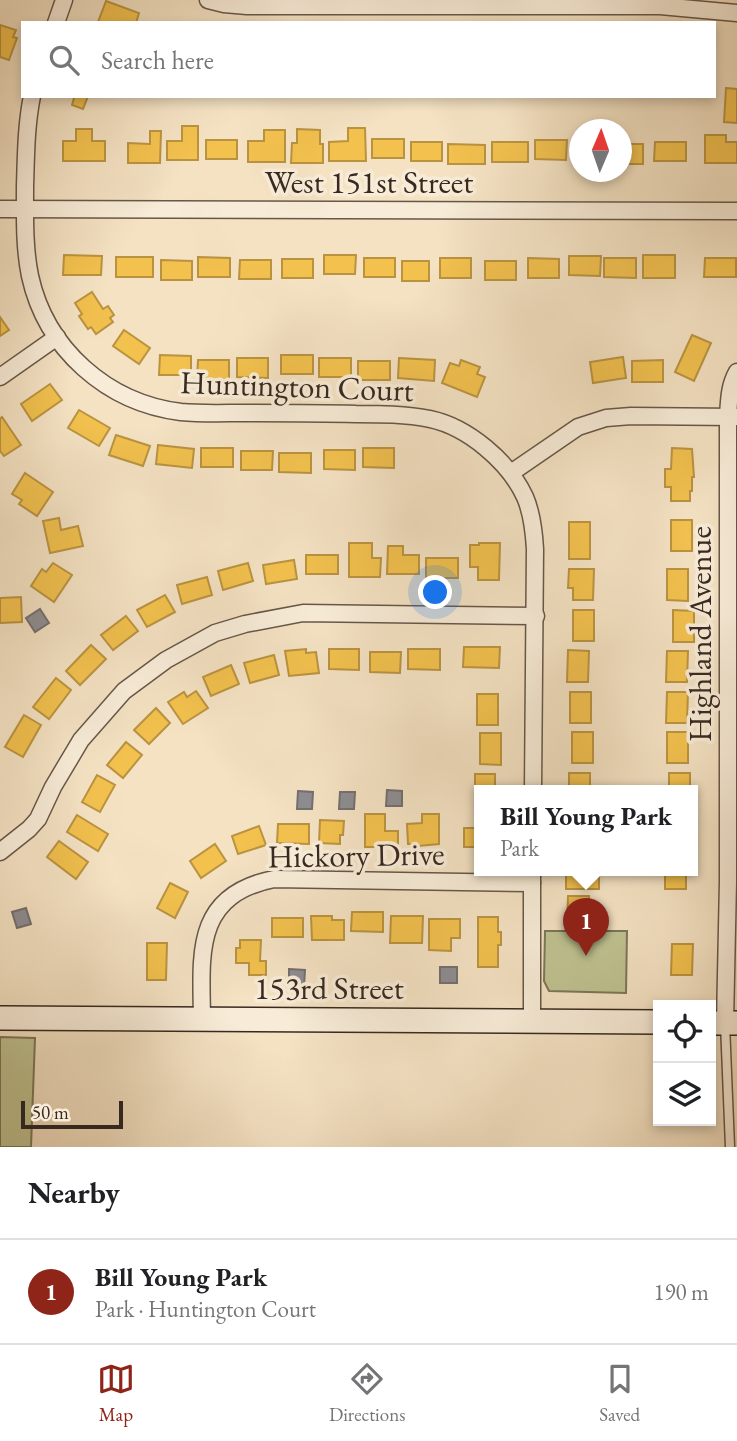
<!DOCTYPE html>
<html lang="en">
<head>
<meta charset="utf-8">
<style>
  :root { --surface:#fff; --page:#f6f6f6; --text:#202124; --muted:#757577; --line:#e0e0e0; --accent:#8f2418 }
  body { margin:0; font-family:"EB Garamond",serif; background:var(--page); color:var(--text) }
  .controls { position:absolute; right:21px; bottom:21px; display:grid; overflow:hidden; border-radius:0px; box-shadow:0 4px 10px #0003 }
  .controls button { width:63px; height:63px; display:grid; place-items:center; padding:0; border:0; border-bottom:2px solid var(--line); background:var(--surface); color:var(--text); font:35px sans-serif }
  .compass { position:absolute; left:569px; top:119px; width:63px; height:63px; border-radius:50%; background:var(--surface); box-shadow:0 4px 10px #0003; rotate:2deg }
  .scale { position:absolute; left:21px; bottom:18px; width:102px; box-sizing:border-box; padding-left:7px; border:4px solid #382920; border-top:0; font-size:19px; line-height:24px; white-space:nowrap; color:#382920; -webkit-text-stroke:5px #f8ecd8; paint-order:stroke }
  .you { position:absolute; left:436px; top:593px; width:24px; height:24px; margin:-18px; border:5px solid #fff; border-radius:50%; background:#1a73e8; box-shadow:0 0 0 10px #1a73e833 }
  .badge { display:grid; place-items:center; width:46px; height:46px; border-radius:50%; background:var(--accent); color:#fff; font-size:23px; font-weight:700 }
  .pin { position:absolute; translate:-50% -58px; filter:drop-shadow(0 2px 4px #0008) }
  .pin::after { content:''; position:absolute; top:37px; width:24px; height:21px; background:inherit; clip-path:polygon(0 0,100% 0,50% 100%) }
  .popup { position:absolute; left:474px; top:785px; width:224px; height:91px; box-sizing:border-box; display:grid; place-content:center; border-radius:0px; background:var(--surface); filter:drop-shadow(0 2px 5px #0005); font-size:23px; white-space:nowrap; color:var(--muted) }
  .popup b { font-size:26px; color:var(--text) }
  .popup::after { content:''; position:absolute; left:50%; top:100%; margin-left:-14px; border:14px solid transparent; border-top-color:var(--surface) }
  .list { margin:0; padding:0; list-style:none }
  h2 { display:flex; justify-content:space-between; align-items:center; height:91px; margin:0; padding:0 28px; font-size:30px }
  h2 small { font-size:23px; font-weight:400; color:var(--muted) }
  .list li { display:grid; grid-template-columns:46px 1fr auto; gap:21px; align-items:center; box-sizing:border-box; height:105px; padding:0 28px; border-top:2px solid var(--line) }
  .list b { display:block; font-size:26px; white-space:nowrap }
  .list p { margin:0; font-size:23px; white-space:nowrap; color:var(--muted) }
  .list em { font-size:23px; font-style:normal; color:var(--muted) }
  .icon { flex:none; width:38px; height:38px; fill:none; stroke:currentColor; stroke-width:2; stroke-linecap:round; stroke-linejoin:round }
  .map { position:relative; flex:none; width:737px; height:1147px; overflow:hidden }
  .search { position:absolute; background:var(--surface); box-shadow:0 4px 10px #0003; left:21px; right:21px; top:21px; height:77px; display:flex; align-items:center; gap:18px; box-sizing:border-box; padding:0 24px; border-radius:0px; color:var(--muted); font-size:26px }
  .sheet { height:196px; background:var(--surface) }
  nav { display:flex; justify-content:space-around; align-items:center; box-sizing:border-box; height:98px; border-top:2px solid var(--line); background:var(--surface); font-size:19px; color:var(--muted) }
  nav a { display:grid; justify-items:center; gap:4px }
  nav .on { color:var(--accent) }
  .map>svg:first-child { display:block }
</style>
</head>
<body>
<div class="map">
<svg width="737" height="1147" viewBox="0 0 737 1147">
  <rect width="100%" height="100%" fill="#f4e2c3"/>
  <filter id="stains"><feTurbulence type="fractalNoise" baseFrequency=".00286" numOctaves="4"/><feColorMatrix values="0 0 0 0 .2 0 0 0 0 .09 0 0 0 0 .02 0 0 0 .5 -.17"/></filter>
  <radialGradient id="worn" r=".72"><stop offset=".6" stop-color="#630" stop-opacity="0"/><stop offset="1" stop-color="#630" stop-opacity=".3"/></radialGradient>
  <!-- green -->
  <g fill="#bfc291" stroke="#7c7658" stroke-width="2">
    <path d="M545,931H627L626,993L549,991L544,981Z"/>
    <path d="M0,1037L35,1038L31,1147H0Z"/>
  </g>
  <!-- homes -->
  <g fill="#f2c14e" stroke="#ba9340" stroke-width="2">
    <path d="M106,1L139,13L136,23L98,22Z"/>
    <path d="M0,25L16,30L13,37L17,38L9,60L0,57Z"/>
    <path d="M726,88L737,89V123L724,122Z"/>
    <path d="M71,96H88L83,109L72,105L74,98Z"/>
    <path d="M182,126H198V160H167V141H182Z"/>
    <path d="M348,128H365L366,161H329V142L348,141Z"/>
    <path d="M76,129H92V141H105V161H63V141H76Z"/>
    <path d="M297,129L320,130V144H323V163H291L292,143H297Z"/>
    <path d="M264,130H285V162H248V141H264Z"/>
    <path d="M150,131H161L160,163H128V143L150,144Z"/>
    <path d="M705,135H726V142H737V163H705Z"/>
    <rect x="372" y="139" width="32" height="19"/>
    <rect x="206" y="140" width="31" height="19"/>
    <path d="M535,140H567L566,160L535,159Z"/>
    <rect x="411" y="142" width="31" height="19"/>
    <rect x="492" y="142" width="36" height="20"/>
    <rect x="573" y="142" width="7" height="19"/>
    <path d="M655,142H686V161H654Z"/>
    <path d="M448,144L485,145V164H448Z"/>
    <rect x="622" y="144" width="21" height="20"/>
    <path d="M64,255L102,256L101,275H63Z"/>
    <path d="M324,255H356L355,274H324Z"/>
    <rect x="643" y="255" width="32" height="23"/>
    <path d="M569,256H601L600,276L569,275Z"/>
    <rect x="116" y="257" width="37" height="20"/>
    <path d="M198,257L230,258V277H198Z"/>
    <rect x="364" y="258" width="31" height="19"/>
    <rect x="440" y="258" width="31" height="20"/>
    <path d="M528,258L559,259V278H528Z"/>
    <path d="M604,258H636V278L604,277Z"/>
    <path d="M705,258H736V277H704Z"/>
    <rect x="282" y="259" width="31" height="19"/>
    <path d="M161,260L192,261V280H161Z"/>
    <path d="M240,260H271V279H239Z"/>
    <rect x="402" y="261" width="27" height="20"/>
    <rect x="485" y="261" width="31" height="19"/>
    <path d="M92,292L103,309L108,306L114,315L110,318L113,322L96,334L91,327L88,329L79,316L82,314L75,303Z"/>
    <path d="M0,317L9,330L0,336Z"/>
    <path d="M124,330L150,348L139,364L113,346Z"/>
    <path d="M692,335L711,343L694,381L675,372Z"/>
    <path d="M160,355L191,356V375H159Z"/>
    <rect x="281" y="355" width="32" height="19"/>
    <path d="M623,357L626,378L593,383L590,362Z"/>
    <path d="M237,358H268V378L237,377Z"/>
    <rect x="319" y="358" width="32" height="19"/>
    <path d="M399,358L435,360L434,381L398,378Z"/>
    <path d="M198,360H229V380H197Z"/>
    <path d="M461,360L480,367L477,374L485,377L477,397L442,383L450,363L459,366Z"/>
    <path d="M663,360V382H632V361Z"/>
    <rect x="358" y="361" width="32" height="19"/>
    <path d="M50,384L62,400L32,421L21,404Z"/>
    <path d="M79,410L110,428L99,446L68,428Z"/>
    <path d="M2,417L21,445L4,456L0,451V419Z"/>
    <path d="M116,435L150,446L143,466L109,455Z"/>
    <path d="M158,445L194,449L192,468L156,464Z"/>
    <rect x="201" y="448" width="32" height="19"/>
    <path d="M363,448H394V468L363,467Z"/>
    <path d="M672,448L692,449L694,477H692V491H690V501H671V487H665V469H671Z"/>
    <path d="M324,450H355V470L324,469Z"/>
    <path d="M241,451H273L272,470H241Z"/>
    <path d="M279,453H311V473L279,472Z"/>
    <path d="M25,473L53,492L37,516L19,504L22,500L12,494Z"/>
    <path d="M59,518L61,530L78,526L83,546L50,553L43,521Z"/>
    <rect x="671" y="520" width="21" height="31"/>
    <rect x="569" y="522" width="21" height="37"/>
    <path d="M349,543H372V558H381L380,577H349Z"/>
    <path d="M479,543H500L499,580H478V567H470V545H479Z"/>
    <path d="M388,546H403V555H419V574H387Z"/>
    <rect x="306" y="555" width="32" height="19"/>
    <rect x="426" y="558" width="32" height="20"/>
    <path d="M294,560L297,579L266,584L263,565Z"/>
    <path d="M53,563L72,575L54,602L31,586L42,569L46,572Z"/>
    <path d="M248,563L253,581L223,590L218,571Z"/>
    <path d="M569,569H594L593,600H573V588H568Z"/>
    <path d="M667,569H688V601L667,600Z"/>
    <path d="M207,577L212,595L182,604L177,585Z"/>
    <path d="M165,595L175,612L147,627L137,610Z"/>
    <path d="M21,597L22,622L0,623V598Z"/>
    <rect x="573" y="610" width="21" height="31"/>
    <path d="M673,610L694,611V642H673Z"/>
    <path d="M126,616L138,631L113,650L101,635Z"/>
    <path d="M91,645L106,659L80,685L66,671Z"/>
    <path d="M464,647H500L499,668L463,667Z"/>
    <path d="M306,649V653L316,652L319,673L289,676L285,651Z"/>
    <path d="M329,649H359V670L329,669Z"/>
    <path d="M408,649H440V670L408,669Z"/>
    <path d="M568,650L589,651L588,682H567Z"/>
    <path d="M667,651H688L687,682H666Z"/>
    <path d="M370,652H401L400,673L370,672Z"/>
    <path d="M274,655L279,675L250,683L244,663Z"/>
    <path d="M231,665L239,684L211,696L203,677Z"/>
    <path d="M56,678L71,690L49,719L33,707Z"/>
    <path d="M196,691L208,708L183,724L168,702L184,692L187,697Z"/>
    <rect x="570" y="692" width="21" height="31"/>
    <path d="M667,692H688L687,723H666Z"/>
    <rect x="477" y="694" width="21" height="31"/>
    <path d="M156,708L170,723L149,744L134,730Z"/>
    <path d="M24,715L41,725L23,757L5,747Z"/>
    <rect x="572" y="732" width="21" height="31"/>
    <rect x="667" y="732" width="21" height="31"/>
    <path d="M480,733H501V765L480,764Z"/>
    <path d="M126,742L142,755L123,778L107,765Z"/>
    <rect x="569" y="773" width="21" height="17"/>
    <rect x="669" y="773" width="21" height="17"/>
    <path d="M475,774H495V788H500V790H479V801H475Z"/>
    <path d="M97,775L115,785L100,812L82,802Z"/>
    <path d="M365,814H385V831H398V847H365Z"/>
    <path d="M422,814H439V844L418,846V844H408L407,824L422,823Z"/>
    <path d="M77,815L108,834L98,851L67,832Z"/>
    <path d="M320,820L344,821L343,835H340V844L319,843Z"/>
    <path d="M278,824H309V844L277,843Z"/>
    <path d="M259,826L266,845L238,854L232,836Z"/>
    <rect x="464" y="828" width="15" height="19"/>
    <path d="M59,841L88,862L76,879L47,857Z"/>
    <path d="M215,844L226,861L201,878L190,861Z"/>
    <rect x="566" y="870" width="33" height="19"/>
    <rect x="665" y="870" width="21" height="19"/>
    <path d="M170,883L188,892L175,918L157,908Z"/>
    <path d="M568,896H589L588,928H567Z"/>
    <path d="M352,912H383V932L351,931Z"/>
    <path d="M311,916H332V920H344V940H312Z"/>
    <path d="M391,916H423L422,943H390Z"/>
    <path d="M478,917H498V932H501V945H498V967H478Z"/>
    <rect x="272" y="918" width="31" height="19"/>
    <path d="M429,919H460V938H451V951L429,950Z"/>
    <path d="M240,940H261L260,961H266V975H249V963H236V948H240Z"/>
    <path d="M147,943H167L166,980H147Z"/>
    <path d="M672,944H693L692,975H671Z"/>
  </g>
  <!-- industry -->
  <g fill="#8d8d92" stroke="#746f70" stroke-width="2">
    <path d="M40,609L49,623L35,632L26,618Z"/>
    <path d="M387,790L402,791V806H386Z"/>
    <path d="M298,791L313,792L312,809H297Z"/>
    <path d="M340,792H355L354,809H339Z"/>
    <path d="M26,908L31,924L17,928L12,912Z"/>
    <rect x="440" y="967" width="17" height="16"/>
    <path d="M289,969L305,970L304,987L289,986Z"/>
  </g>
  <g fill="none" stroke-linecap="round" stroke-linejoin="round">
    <!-- lane casing -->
    <g stroke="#675749" stroke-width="11">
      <path id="lane" d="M725,1024L730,1147"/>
    </g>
    <!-- street casing -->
    <g stroke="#675749" stroke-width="19">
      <g id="street">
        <path d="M208,0L224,4L247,6H660L737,13"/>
        <path d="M56,23L64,0"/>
        <path d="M32,96C26,126 26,155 25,186C25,215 24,247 30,276C46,349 107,403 181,412C202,414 224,413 245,413C282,413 319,413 356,414C380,414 406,414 430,419C468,427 509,462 525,497C532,513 534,532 535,549L533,790"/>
        <path d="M0,209L737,211"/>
        <path d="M0,377L57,337"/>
        <path d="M511,473L578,427L606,418L631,416L737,417"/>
        <path d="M0,852L29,829L38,819L53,787L81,740L124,691L166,660L215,633L245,624L303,613L536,616"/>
        <path d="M202,1018C201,953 194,895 274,879L532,883"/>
        <path d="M532,1021V870"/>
        <path d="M725,1023L728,881V417C729,401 729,386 737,372"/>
      </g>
    </g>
    <!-- secondary casing -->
    <g stroke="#382920" stroke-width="26">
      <g id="secondary">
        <path d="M0,1018L658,1022"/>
        <path d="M711,1023H737"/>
      </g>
    </g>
    <!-- lane -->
    <use href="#lane" stroke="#f8ecd8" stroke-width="8"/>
    <!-- street -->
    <use href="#street" stroke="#f8ecd8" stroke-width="16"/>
    <!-- secondary -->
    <use href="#secondary" stroke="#f8ecd8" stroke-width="23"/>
  </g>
  <g text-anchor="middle" stroke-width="7" stroke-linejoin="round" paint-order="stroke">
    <!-- street labels -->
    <g font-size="32" fill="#382920" stroke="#f8ecd8">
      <text x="369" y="193">West 151st Street</text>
      <text transform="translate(297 386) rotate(2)" y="11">Huntington Court</text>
      <text transform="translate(700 634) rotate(-90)" y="11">Highland Avenue</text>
      <text transform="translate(356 855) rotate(-1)" y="11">Hickory Drive</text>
      <text x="329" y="999">153rd Street</text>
    </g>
  </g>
  <rect width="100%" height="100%" filter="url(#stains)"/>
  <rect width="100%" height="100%" fill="url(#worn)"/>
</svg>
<div class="controls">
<button><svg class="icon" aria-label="locate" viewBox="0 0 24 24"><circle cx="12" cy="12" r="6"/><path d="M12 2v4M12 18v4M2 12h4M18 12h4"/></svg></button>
<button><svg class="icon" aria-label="layers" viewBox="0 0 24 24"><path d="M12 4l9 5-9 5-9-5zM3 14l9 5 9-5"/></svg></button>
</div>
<svg class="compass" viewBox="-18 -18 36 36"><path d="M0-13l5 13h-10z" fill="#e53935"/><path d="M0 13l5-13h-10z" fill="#757577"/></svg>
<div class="scale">50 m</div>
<div class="you"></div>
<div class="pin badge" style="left:586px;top:956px">1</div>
<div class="popup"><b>Bill Young Park</b>Park</div>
<div class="search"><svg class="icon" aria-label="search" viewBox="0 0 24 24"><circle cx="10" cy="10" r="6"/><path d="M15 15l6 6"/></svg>Search here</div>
</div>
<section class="sheet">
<h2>Nearby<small></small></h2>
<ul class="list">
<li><span class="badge">1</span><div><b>Bill Young Park</b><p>Park · Huntington Court</p></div><em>190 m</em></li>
</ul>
</section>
<nav>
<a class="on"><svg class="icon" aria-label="map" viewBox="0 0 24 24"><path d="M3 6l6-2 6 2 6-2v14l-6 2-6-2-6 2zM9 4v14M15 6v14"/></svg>Map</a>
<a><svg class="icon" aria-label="directions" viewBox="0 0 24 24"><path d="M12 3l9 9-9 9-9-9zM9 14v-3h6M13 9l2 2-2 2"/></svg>Directions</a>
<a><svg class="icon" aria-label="saved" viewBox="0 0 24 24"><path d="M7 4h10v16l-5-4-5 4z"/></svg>Saved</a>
</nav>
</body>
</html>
